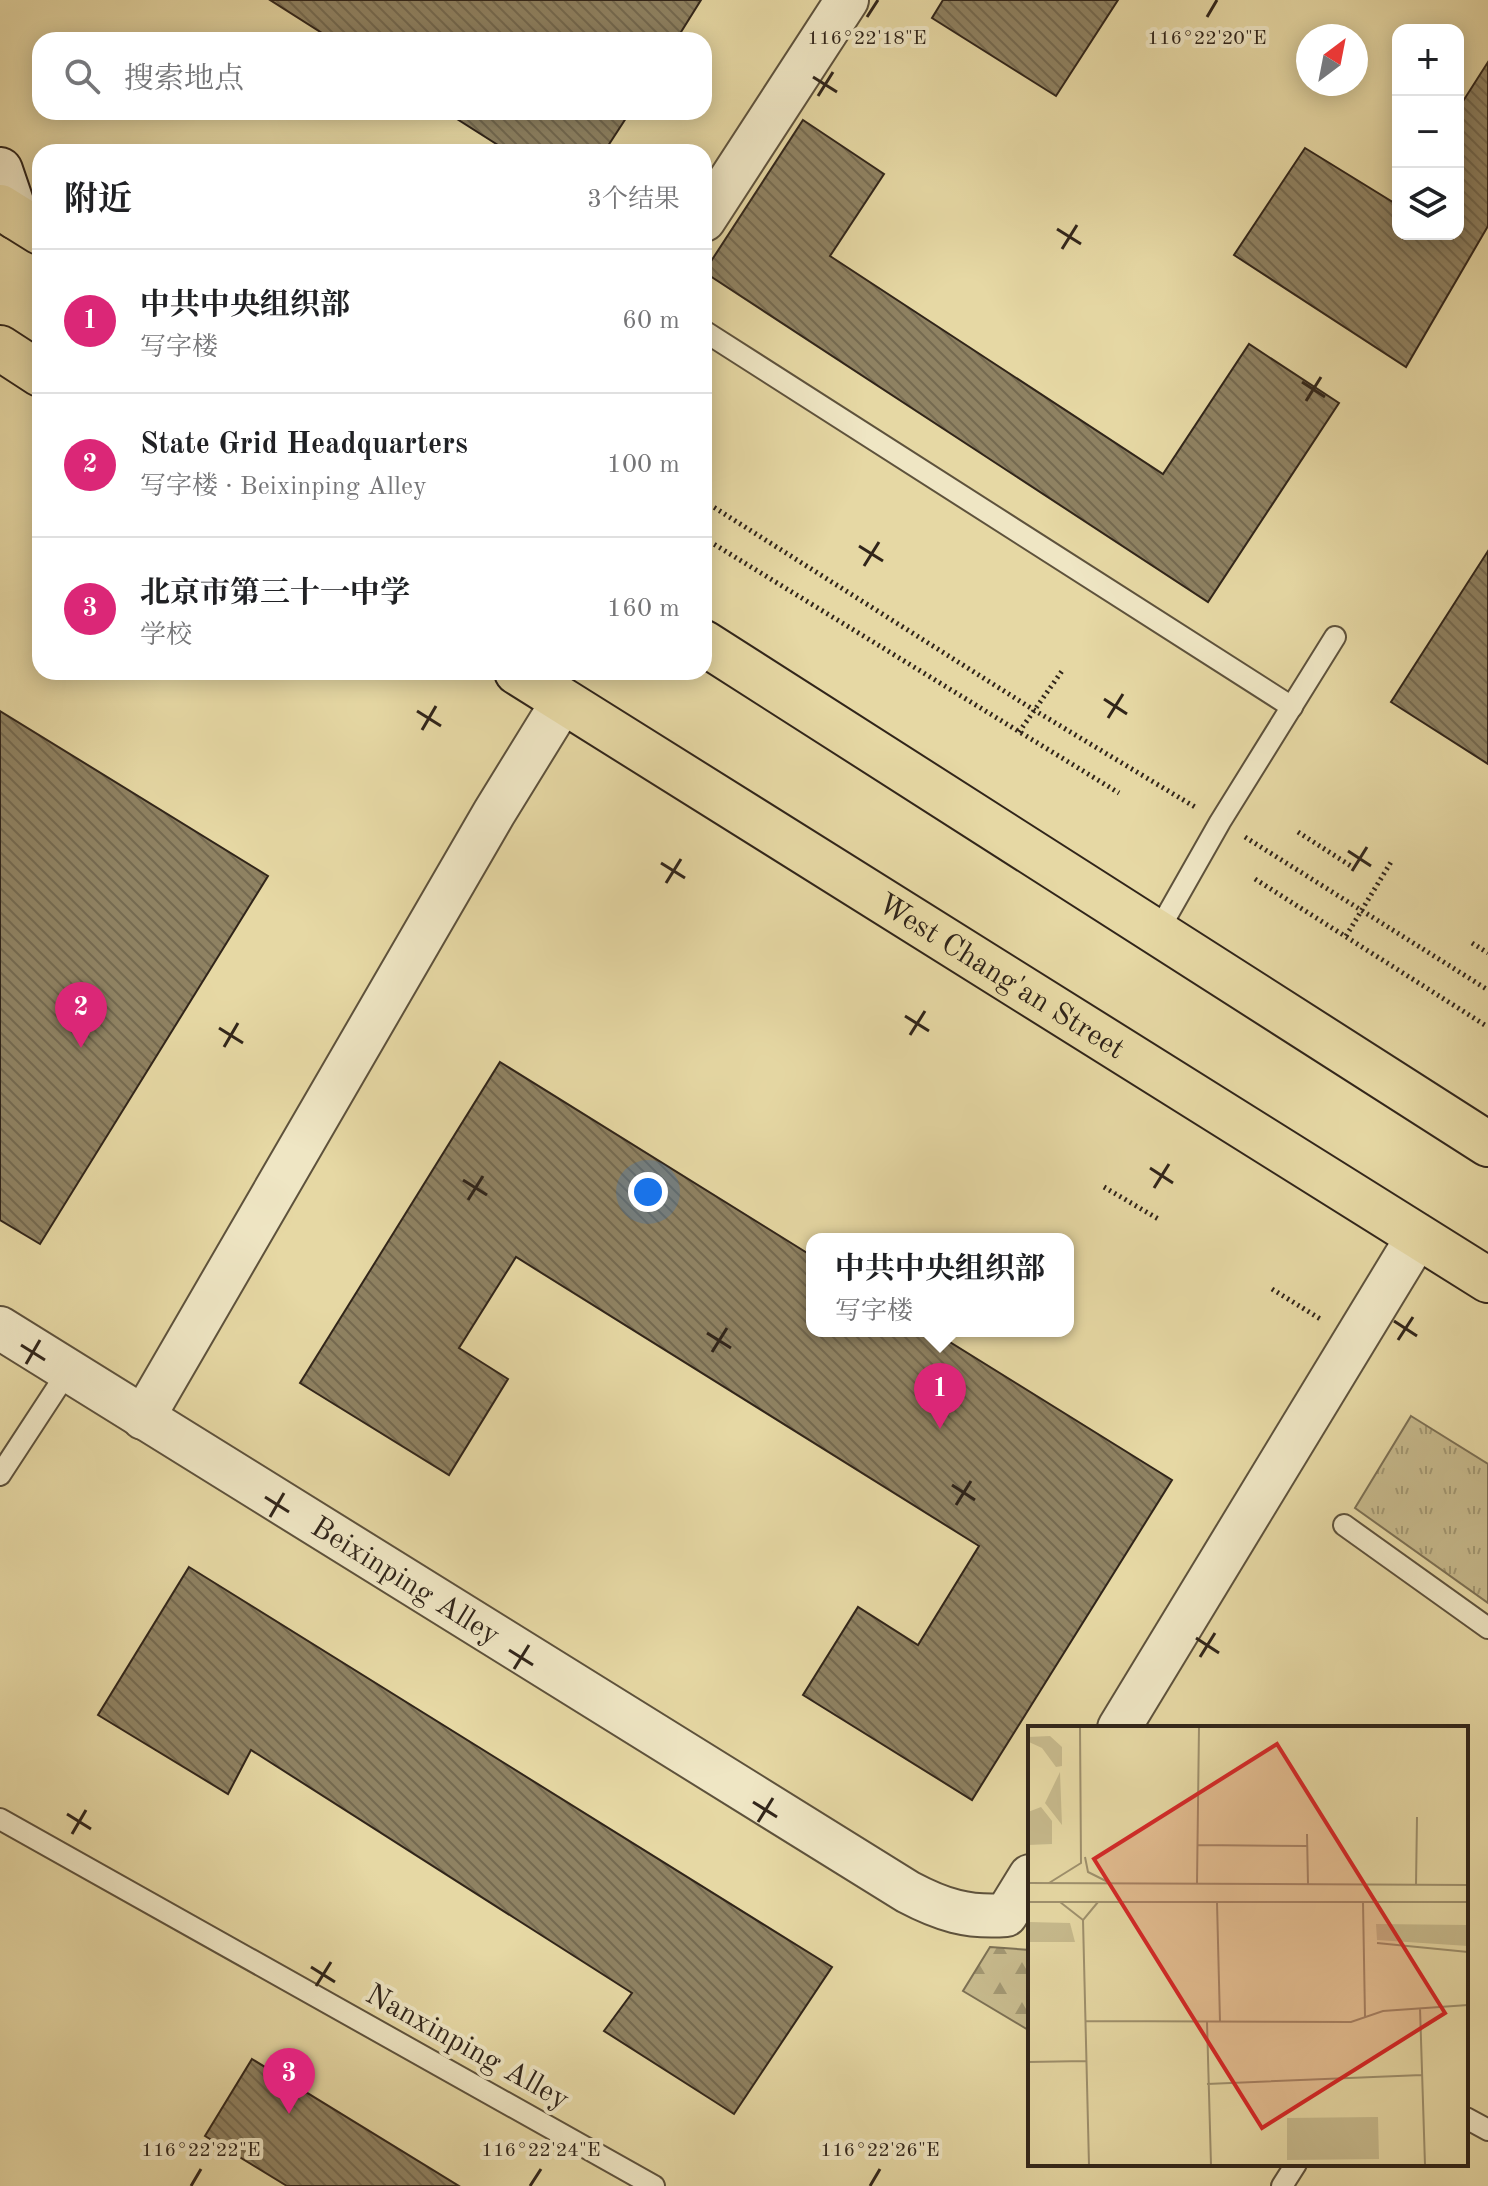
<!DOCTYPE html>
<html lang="zh">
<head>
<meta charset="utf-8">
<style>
  :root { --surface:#fff; --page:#f2f2f2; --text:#202124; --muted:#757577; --line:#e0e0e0; --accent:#db2777 }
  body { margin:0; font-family:"Old Standard TT","Noto Serif SC",serif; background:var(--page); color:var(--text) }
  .controls { position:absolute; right:24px; top:24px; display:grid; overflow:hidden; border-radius:16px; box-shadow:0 4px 20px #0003 }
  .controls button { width:72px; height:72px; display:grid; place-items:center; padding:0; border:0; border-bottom:2px solid var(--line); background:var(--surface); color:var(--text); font:40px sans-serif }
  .compass { position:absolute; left:1296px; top:24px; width:72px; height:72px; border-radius:50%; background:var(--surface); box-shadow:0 4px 20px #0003; rotate:32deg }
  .you { position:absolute; left:648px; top:1192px; width:28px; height:28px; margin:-20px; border:6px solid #fff; border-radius:50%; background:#1a73e8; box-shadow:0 0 0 12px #1a73e833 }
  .badge { display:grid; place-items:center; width:52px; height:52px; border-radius:50%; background:var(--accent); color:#fff; font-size:26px; font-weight:700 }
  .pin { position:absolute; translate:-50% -66px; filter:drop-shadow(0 2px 4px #0008) }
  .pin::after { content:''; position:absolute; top:42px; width:28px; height:24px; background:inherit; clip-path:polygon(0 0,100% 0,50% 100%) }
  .popup { position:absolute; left:806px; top:1233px; width:268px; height:104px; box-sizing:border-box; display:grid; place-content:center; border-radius:16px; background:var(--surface); filter:drop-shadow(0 2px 6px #0005); font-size:26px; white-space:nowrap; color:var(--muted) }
  .popup b { font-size:30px; color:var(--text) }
  .popup::after { content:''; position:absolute; left:50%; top:100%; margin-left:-16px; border:16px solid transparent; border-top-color:var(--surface) }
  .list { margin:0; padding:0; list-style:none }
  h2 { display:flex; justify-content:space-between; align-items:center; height:104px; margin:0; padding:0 32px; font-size:34px }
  h2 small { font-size:26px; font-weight:400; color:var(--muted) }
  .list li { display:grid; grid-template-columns:52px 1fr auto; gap:24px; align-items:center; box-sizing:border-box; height:144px; padding:0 32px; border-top:2px solid var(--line) }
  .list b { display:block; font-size:30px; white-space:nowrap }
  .list p { margin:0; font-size:26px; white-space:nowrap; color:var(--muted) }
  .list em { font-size:26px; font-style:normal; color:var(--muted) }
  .icon { flex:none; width:44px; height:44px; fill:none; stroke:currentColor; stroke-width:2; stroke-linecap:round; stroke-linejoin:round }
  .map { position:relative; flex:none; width:1488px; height:2186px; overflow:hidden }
  .search { position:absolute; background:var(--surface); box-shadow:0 4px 20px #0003; left:32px; top:32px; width:680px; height:88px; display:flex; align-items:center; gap:20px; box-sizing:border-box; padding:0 28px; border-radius:24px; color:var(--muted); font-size:30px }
  .panel { position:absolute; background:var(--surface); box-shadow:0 4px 20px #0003; left:32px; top:144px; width:680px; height:536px; border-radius:24px }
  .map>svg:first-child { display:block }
</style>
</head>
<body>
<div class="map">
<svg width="1488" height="2186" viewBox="0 0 1488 2186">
  <defs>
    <pattern id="grass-tufts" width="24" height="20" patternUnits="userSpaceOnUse" patternTransform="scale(2)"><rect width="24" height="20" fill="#c7ba8d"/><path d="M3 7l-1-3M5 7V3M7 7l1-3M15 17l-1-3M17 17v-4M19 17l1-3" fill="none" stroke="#a29772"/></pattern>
    <pattern id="forest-firs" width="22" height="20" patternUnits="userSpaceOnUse" patternTransform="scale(2)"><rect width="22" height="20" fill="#c7ba8d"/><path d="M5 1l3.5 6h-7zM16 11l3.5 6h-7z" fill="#a29772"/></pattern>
    <pattern id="building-back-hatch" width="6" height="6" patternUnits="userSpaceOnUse" patternTransform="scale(2)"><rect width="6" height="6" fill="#8f8262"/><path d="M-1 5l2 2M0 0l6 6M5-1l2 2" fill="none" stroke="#756a50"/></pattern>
  </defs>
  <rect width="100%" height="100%" fill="#e6d8a4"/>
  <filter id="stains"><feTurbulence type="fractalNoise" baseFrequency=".0025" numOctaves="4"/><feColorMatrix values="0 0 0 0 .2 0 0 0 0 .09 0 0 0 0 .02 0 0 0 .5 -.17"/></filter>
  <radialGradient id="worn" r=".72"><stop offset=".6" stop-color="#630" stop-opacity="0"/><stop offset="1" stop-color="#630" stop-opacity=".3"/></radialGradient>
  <!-- grass -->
  <path fill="url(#grass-tufts)" stroke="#7c7054" stroke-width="2" d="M1411,1416L1488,1464V1603L1355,1508Z"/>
  <!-- forest -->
  <path fill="url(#forest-firs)" stroke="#7c7054" stroke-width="2" d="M990,1947L1030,1950V2031L963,1991Z"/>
  <!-- building -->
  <g fill="url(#building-back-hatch)" stroke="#31251a" stroke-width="2">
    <path d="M270,0H701L676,40H333Z"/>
    <path d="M943,0H1118L1056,96L932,18Z"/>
    <path d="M1488,62V226L1406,367L1234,255L1305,148L1396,204L1398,202V234H1458V109Z"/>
    <path d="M446,112H630L604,152H509Z"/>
    <path d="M803,120L884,174L830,256L1163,474L1249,344L1339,403L1208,602L704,272Z"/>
    <path d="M1488,551V764L1391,702Z"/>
    <path d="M0,711L268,876L40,1244L0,1220Z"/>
    <path d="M500,1062L812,1256V1331H932L1172,1480L972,1800L803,1695L858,1607L918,1645L979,1546L516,1257L459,1348L508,1379L449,1475L300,1383Z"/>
    <path d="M189,1567L832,1967L734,2114L604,2031L632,1993L251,1750L228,1794L98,1715Z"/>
    <path d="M252,2059L459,2186H287L205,2136Z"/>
  </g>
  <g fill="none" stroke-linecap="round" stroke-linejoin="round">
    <!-- lane casing -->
    <g stroke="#5e523c" stroke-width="24">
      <g id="lane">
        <path d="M704,331L1292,707"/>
        <path d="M1157,933L1220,822L1335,637"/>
        <path d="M0,1475L68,1371"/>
        <path d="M1344,1525L1488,1628"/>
        <path d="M0,1819L654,2186"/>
        <path d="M1466,2118L1488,2130"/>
        <path d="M1282,2186L1296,2164"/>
      </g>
    </g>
    <!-- street casing -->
    <g stroke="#5e523c" stroke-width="46">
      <g id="street">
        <path d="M704,220L847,0"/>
        <path id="s1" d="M0,1328L908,1892C942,1910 968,1918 1006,1915L1030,1876"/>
        <path d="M143,1418L494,813L563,701"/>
        <path d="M1119,1728L1418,1236"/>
      </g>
    </g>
    <!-- secondary casing -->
    <g stroke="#31251a" stroke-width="48">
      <path id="secondary" d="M0,170L16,217"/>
    </g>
    <!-- highway casing -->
    <g stroke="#31251a" stroke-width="48">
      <g id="highway">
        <path d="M0,207L40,232"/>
        <path d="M0,348L40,374"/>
        <path d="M704,643L1488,1144"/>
        <path id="s2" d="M517,672L1488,1280"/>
      </g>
    </g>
    <!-- path -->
    <g stroke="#31251a" stroke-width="5" stroke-dasharray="2 4" stroke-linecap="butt">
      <path d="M704,501L1034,710L1195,807"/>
      <path d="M704,538L1119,793"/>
      <path d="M1019,732L1062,671"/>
      <path d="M1298,832L1354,868"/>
      <path d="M1245,837L1488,990"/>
      <path d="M1255,879L1488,1027"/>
      <path d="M1346,936L1391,862"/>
      <path d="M1472,943L1488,953"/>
      <path d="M1104,1187L1160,1220"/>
      <path d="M1272,1289L1322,1320"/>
    </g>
    <!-- lane -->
    <use href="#lane" stroke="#efe6c4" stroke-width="20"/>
    <!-- street -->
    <use href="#street" stroke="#efe6c4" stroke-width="42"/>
    <!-- secondary -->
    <use href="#secondary" stroke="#efe6c4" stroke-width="44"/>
    <!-- highway -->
    <use href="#highway" stroke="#e6d8a4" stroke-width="44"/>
  </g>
  <!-- ticks -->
  <path fill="none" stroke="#31251a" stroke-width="3" d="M867,17L878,0M1207,17L1217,0M813,77L837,92M818,96L833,72M1057,229L1081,244M1062,249L1077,225M1302,382L1325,397M1306,401L1321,377M859,546L883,561M864,566L879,542M1104,699L1127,714M417,711L441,726M1108,718L1123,694M422,730L436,706M1348,851L1371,866M661,863L685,878M1352,871L1367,847M666,883L681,859M905,1016L929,1031M219,1028L243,1043M910,1035L925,1011M224,1047L238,1023M1150,1168L1173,1183M463,1180L487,1195M1154,1188L1169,1164M468,1200L483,1176M1394,1321L1417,1336M707,1333L731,1348M1398,1340L1413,1317M21,1345L45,1360M712,1352L727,1328M26,1364L40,1340M952,1485L975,1500M265,1497L289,1512M956,1505L971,1481M270,1517L284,1493M1196,1638L1219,1653M509,1650L533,1665M1200,1657L1215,1633M514,1669L529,1645M753,1802L777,1817M67,1814L91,1829M758,1822L773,1798M72,1834L86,1810M311,1967L335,1982M316,1986L331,1962M191,2186L201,2169M530,2186L541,2169M870,2186L880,2169"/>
  <g text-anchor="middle" stroke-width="8" stroke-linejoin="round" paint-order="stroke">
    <!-- street labels -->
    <g font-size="30" fill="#31251a" stroke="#efe6c4">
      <text dy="10" stroke="none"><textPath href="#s2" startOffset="572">West Chang'an Street</textPath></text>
      <text dy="10" stroke="none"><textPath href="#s1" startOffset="478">Beixinping Alley</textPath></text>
      <text transform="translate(468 2046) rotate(29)" y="10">Nanxinping Alley</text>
    </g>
  </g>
  <!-- overview -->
  <g transform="translate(1028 1726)">
    <rect width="440" height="440" fill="#e6d8a4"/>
    <path d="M22,10L34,21V40L28,41L14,22L1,16L0,11ZM32,46L34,99L17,77ZM13,81L24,95V118L0,119V86ZM0,196L42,197L47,216H0ZM348,198L440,199V220L349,214Z" fill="#c7ba8d"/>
    <path d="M350,391L351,433L259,434V392Z" fill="#c7ba8d"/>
    <path fill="none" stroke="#9e906d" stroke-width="2" d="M279,108L280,158M169,119L279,120M57,131L60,146L84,158M0,157L440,159M21,157L53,137L52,1M169,158L171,1M388,159L389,91M0,176H440M32,176L55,194M189,176L192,296M335,176L337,291M349,217L440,226M392,282L397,439M58,295L323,296L355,285L440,279M179,296L183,439M0,336L58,335M179,358L394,349M61,439L55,194L70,176"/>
    <path fill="#d62828" fill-opacity="0.15" stroke="#d62828" stroke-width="4" d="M249,18L417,287L234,402L66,133Z"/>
    <rect width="440" height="440" fill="none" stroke="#31251a" stroke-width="4"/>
  </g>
  <g font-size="20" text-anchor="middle" fill="#31251a" stroke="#efe6c4" stroke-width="8" stroke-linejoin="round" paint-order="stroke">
    <text x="1207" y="44">116°22'20"E</text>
    <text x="867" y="44">116°22'18"E</text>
    <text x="201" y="2156">116°22'22"E</text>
    <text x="541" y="2156">116°22'24"E</text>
    <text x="880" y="2156">116°22'26"E</text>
  </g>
  <rect width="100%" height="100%" filter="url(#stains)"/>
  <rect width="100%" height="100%" fill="url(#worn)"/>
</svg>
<div class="controls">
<button>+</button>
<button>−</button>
<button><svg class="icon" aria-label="layers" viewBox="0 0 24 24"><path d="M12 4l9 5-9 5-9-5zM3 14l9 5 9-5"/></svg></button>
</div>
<svg class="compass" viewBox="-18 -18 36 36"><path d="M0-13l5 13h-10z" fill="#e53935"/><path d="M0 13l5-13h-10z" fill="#757577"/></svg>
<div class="you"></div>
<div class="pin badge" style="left:940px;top:1429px">1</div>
<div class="popup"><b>中共中央组织部</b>写字楼</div>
<div class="pin badge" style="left:81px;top:1048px">2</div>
<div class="pin badge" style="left:289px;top:2114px">3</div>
<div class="search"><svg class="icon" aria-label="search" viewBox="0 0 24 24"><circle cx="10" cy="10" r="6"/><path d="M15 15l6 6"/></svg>搜索地点</div>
<section class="panel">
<h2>附近<small>3个结果</small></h2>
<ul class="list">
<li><span class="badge">1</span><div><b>中共中央组织部</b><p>写字楼</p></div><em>60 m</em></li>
<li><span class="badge">2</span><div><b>State Grid Headquarters</b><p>写字楼 · Beixinping Alley</p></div><em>100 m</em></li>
<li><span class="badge">3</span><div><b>北京市第三十一中学</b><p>学校</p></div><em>160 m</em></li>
</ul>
</section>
</div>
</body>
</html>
